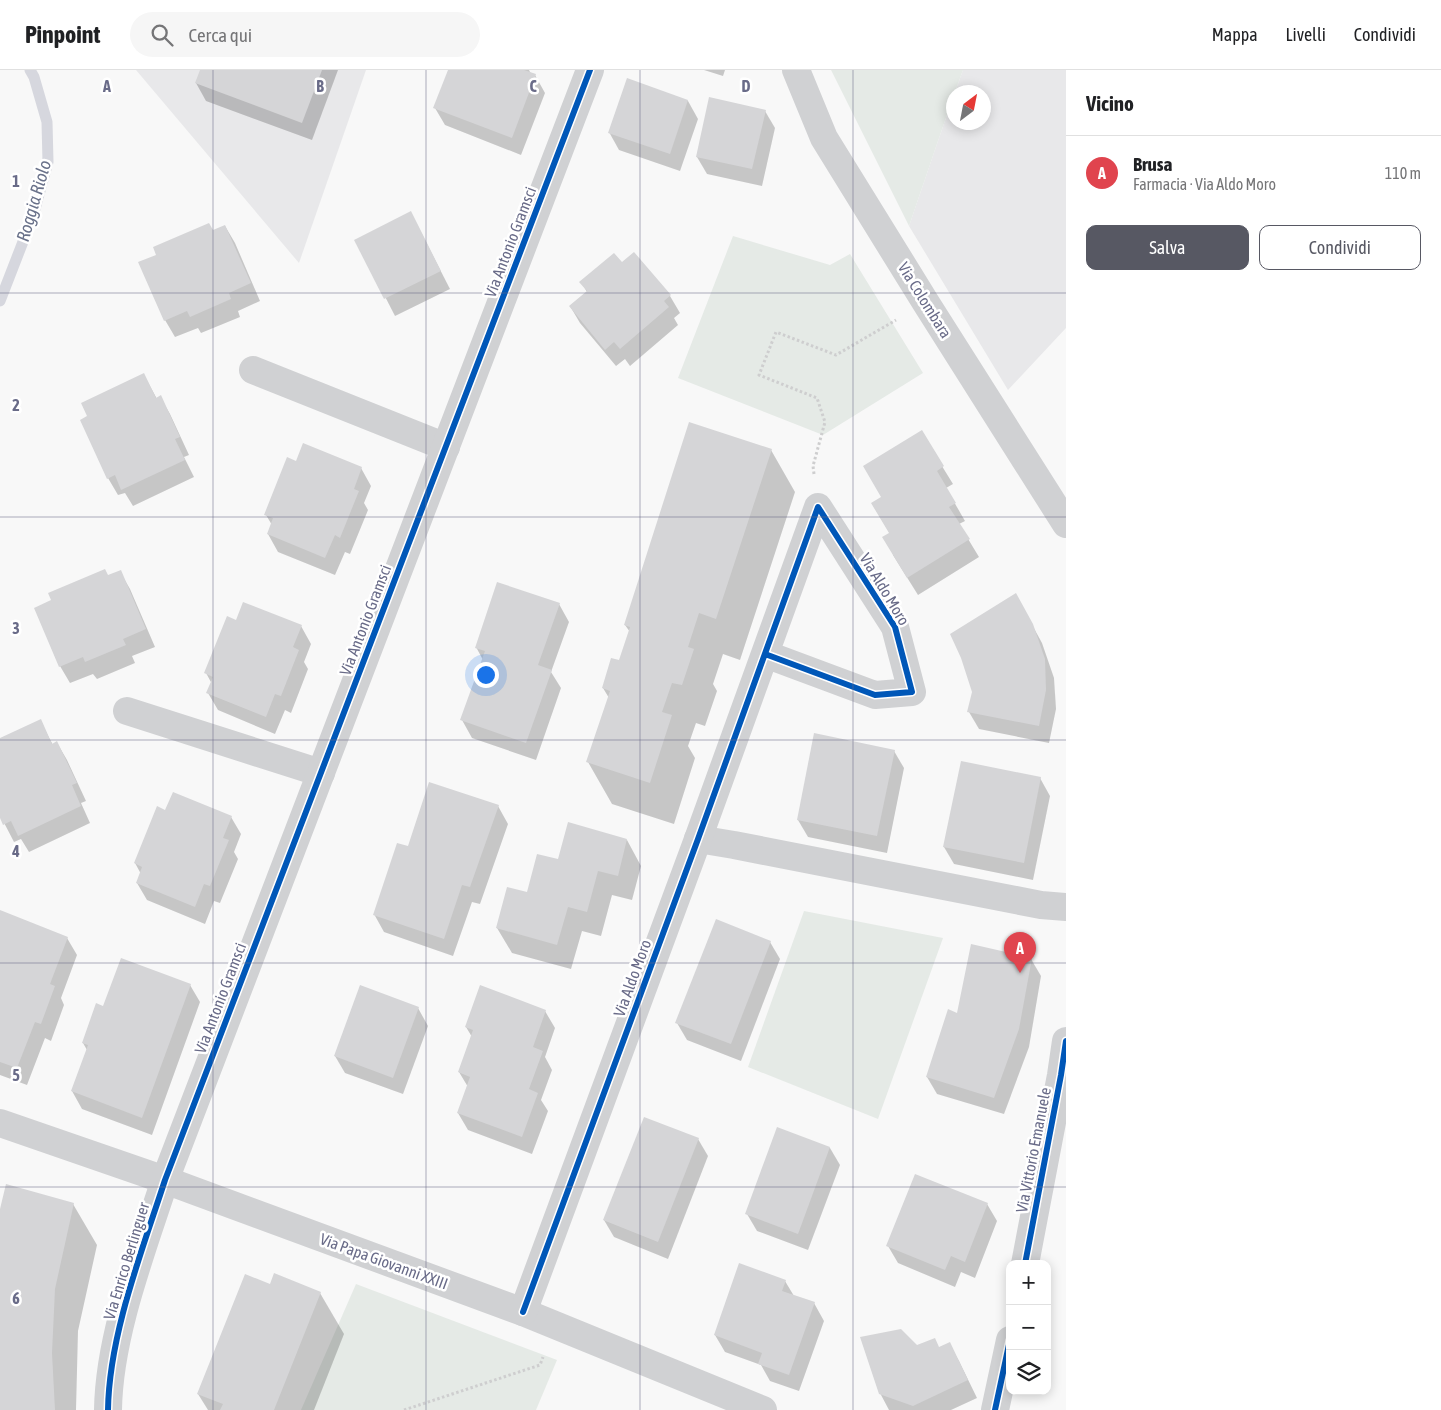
<!DOCTYPE html>
<html lang="it">
<head>
<meta charset="utf-8">
<style>
  :root { --surface:#fff; --page:#f6f6f6; --text:#202124; --muted:#757577; --line:#e0e0e0; --accent:#575863 }
  body { margin:0; font-family:"Asap Condensed",sans-serif; background:var(--page); color:var(--text) }
  .controls { position:absolute; right:15px; bottom:15px; display:grid; overflow:hidden; border-radius:10px; box-shadow:0 2px 12px #0003 }
  .controls button { width:45px; height:45px; display:grid; place-items:center; padding:0; border:0; border-bottom:1px solid var(--line); background:var(--surface); color:var(--text); font:25px sans-serif }
  .compass { position:absolute; left:946px; top:15px; width:45px; height:45px; border-radius:50%; background:var(--surface); box-shadow:0 2px 12px #0003; rotate:32deg }
  .you { position:absolute; left:485px; top:604px; width:18px; height:18px; margin:-12px; border:4px solid #fff; border-radius:50%; background:#1a73e8; box-shadow:0 0 0 8px #1a73e833 }
  .badge { display:grid; place-items:center; width:32px; height:32px; border-radius:50%; background:var(--accent); color:#fff; font-size:16px; font-weight:700 }
  .pin { position:absolute; translate:-50% -41px; filter:drop-shadow(0 1px 2px #0008) }
  .pin::after { content:''; position:absolute; top:26px; width:18px; height:15px; background:inherit; clip-path:polygon(0 0,100% 0,50% 100%) }
  .list { margin:0; padding:0; list-style:none }
  h2 { display:flex; justify-content:space-between; align-items:center; height:65px; margin:0; padding:0 20px; font-size:21px }
  h2 small { font-size:16px; font-weight:400; color:var(--muted) }
  .list li { display:grid; grid-template-columns:32px 1fr auto; gap:15px; align-items:center; box-sizing:border-box; height:75px; padding:0 20px; border-top:1px solid var(--line) }
  .list b { display:block; font-size:19px; white-space:nowrap }
  .list p { margin:0; font-size:16px; white-space:nowrap; color:var(--muted) }
  .list em { font-size:16px; font-style:normal; color:var(--muted) }
  .actions { display:flex; gap:10px; padding:15px 20px }
  .actions a { flex:1; padding:11px 0; border:1px solid var(--accent); border-radius:10px; text-align:center; font-size:18px; color:var(--accent) }
  .actions .main { background:var(--accent); color:#fff }
  .icon { flex:none; width:28px; height:28px; fill:none; stroke:currentColor; stroke-width:2; stroke-linecap:round; stroke-linejoin:round }
  .map { position:relative; flex:none; width:1066px; height:1340px; overflow:hidden }
  header { display:flex; align-items:center; gap:30px; box-sizing:border-box; height:70px; padding:0 25px; background:var(--surface); border-bottom:1px solid var(--line) }
  header strong { font-size:24px }
  nav { display:flex; gap:28px; margin-inline-start:auto; font-size:18px }
  .search { width:350px; height:45px; background:var(--page); display:flex; align-items:center; gap:12px; box-sizing:border-box; padding:0 18px; border-radius:28px; color:var(--muted); font-size:19px }
  main { display:flex }
  aside { flex:1; background:var(--surface) }
  .map>svg:first-child { display:block }
</style>
</head>
<body>
<header>
<strong>Pinpoint</strong>
<div class="search"><svg class="icon" aria-label="search" viewBox="0 0 24 24"><circle cx="10" cy="10" r="6"/><path d="M15 15l6 6"/></svg>Cerca qui</div>
<nav><a>Mappa</a><a>Livelli</a><a>Condividi</a></nav>
</header>
<main>
<div class="map">
<svg width="1066" height="1340" viewBox="0 0 1066 1340">
  <rect width="100%" height="100%" fill="#f8f8f8"/>
  <!-- built -->
  <g fill="#e8e8ea">
    <path d="M136,0H366L299,193Z"/>
    <path d="M963,0H1066V258L1008,320L909,156L953,27L954,52H984V22H955Z"/>
  </g>
  <!-- green -->
  <g fill="#e5eae6">
    <path d="M831,0H963L955,22H954L953,27L909,156Z"/>
    <path d="M733,166L830,195L850,184L923,303L823,365L678,308Z"/>
    <path d="M804,841L943,868L878,1049L748,997Z"/>
    <path d="M356,1214L557,1290L536,1340H301Z"/>
  </g>
  <!-- shadow -->
  <g fill="#0003">
    <path d="M201,0H338L312,70L206,31L196,13Z"/>
    <path d="M449,0H529L531,4L535,5L545,23L521,85L445,55L435,38Z"/>
    <path d="M704,0H725L723,6Z"/>
    <path d="M628,10L688,31L698,49L680,101L619,80L609,62Z"/>
    <path d="M765,41L775,58L762,116L707,104L697,87Z"/>
    <path d="M411,143L450,219L395,246L356,170Z"/>
    <path d="M225,156L235,173L260,231L238,241L240,247L201,263L198,258L175,267L165,250L213,161Z"/>
    <path d="M634,184L670,226L680,243L674,248L678,255L630,296L625,289L616,296L580,253L570,236L587,222L581,212L622,194Z"/>
    <path d="M144,305L157,329L160,327L170,344L189,385L184,387L194,407L133,436L125,423L118,425L108,408Z"/>
    <path d="M921,362L953,414L946,418L965,451L959,454L979,487L918,525L893,485L891,464L882,428Z"/>
    <path d="M771,380L795,422L740,590L723,584L713,614L717,621L705,656L696,653L688,676L695,688L674,754L612,734L588,692L609,628L603,618L620,592L630,562L625,555Z"/>
    <path d="M296,393L361,398L371,416L364,433L368,440L350,484L345,482L335,505L278,482L268,464L272,455L266,445Z"/>
    <path d="M120,502L130,519L155,577L132,586L135,593L97,609L93,604L70,613L60,596L108,507Z"/>
    <path d="M559,534L569,552L551,602L561,618L536,690L472,668L462,650L483,590L476,577Z"/>
    <path d="M1025,542L1042,573L1054,608L1056,639L1049,673L979,659L969,642Z"/>
    <path d="M237,551L301,556L311,574L304,592L308,599L291,643L285,640L275,664L218,640L208,623L212,614L206,603Z"/>
    <path d="M40,651L53,675L57,673L67,690L86,731L81,733L90,753L29,782L21,769L14,772L0,745V669Z"/>
    <path d="M894,681L904,698L887,783L808,767L798,750Z"/>
    <path d="M1040,708L1050,726L1033,810L954,794L944,777Z"/>
    <path d="M498,736L508,754L480,834L472,832L453,886L384,862L374,844L408,778Z"/>
    <path d="M166,742L231,747L241,764L234,782L238,789L220,833L214,831L205,854L147,830L137,813L141,804L135,793Z"/>
    <path d="M627,770L641,796L632,830L612,825L601,866L582,861L571,899L512,883L497,858L558,790Z"/>
    <path d="M0,842L67,868L77,885L61,928L64,935L51,971L45,968L27,1015L0,1005Z"/>
    <path d="M770,872L780,889L741,991L687,970L677,953Z"/>
    <path d="M1031,889L1041,906L1029,977L1004,1044L937,1024L927,1007L958,944Z"/>
    <path d="M190,915L200,932L152,1065L82,1039L72,1021L87,980L83,973L103,938Z"/>
    <path d="M418,938L428,956L403,1024L345,1003L335,986Z"/>
    <path d="M545,941L555,958L545,987L552,1000L541,1030L548,1041L532,1084L468,1060L458,1043L468,1017L459,1002L472,967L466,957Z"/>
    <path d="M778,1059L830,1078L840,1095L808,1180L757,1161L747,1144Z"/>
    <path d="M698,1069L708,1086L668,1189L614,1167L604,1150Z"/>
    <path d="M73,1134L97,1175L78,1261L76,1340H0V1144Z"/>
    <path d="M987,1134L997,1151L975,1208L961,1202L955,1217L898,1193L888,1176Z"/>
    <path d="M785,1211L794,1226L814,1233L824,1251L799,1321L770,1311L761,1295L725,1282L715,1265Z"/>
    <path d="M270,1216L320,1223L344,1264L314,1340H208L198,1324Z"/>
    <path d="M949,1274L959,1291L977,1328L951,1340H889L880,1323L917,1276L939,1278Z"/>
  </g>
  <g fill="none" stroke-linecap="round" stroke-linejoin="round">
    <!-- stream -->
    <path stroke="#d6d7de" stroke-width="11" d="M0,231L33,146L48,92L47,52L34,7L30,0"/>
  </g>
  <!-- building -->
  <g fill="#d5d5d7">
    <path d="M200,0H322L302,53L195,13Z"/>
    <path d="M448,0H524L536,4L512,68L433,38Z"/>
    <path d="M627,8L688,30L670,84L608,63Z"/>
    <path d="M709,27L766,40L752,99L696,87Z"/>
    <path d="M411,141L441,201L384,229L354,170Z"/>
    <path d="M209,153L213,160L225,155L251,213L229,223L231,229L190,247L187,241L164,251L138,192L156,185L153,177Z"/>
    <path d="M634,182L671,225L664,231L669,237L620,279L614,272L605,280L569,236L587,221L579,212L614,183L622,192Z"/>
    <path d="M144,303L156,328L161,325L180,367L175,369L185,390L121,420L115,405L107,409L80,350L87,346L81,333Z"/>
    <path d="M689,352L772,379L716,549L699,543L688,577L694,579L682,615L672,613L662,642L672,645L650,713L586,692L610,621L602,618L611,588L619,590L630,557L624,555Z"/>
    <path d="M922,360L944,396L937,401L956,433L949,437L970,469L907,508L882,467L889,463L871,433L881,427L863,396Z"/>
    <path d="M303,373L362,397L354,419L359,421L340,468L335,465L325,488L267,464L273,448L264,445L287,387L296,391Z"/>
    <path d="M105,499L108,505L121,500L146,559L123,569L126,575L85,592L83,587L59,597L34,538L51,530L48,523Z"/>
    <path d="M497,512L560,533L538,595L552,600L526,673L460,650L485,581L475,578Z"/>
    <path d="M1016,523L1033,554L1045,589L1046,620L1039,656L967,642L972,622L961,588L950,564Z"/>
    <path d="M243,532L302,555L293,577L299,580L281,626L275,624L266,647L206,623L213,607L204,603L227,546L236,550Z"/>
    <path d="M41,649L52,674L57,671L77,713L72,715L81,736L18,766L11,751L3,755L0,748V668Z"/>
    <path d="M814,663L895,680L877,766L797,750Z"/>
    <path d="M961,691L1041,707L1024,793L943,777Z"/>
    <path d="M429,712L499,735L470,817L462,815L444,869L373,845L397,773L408,776Z"/>
    <path d="M173,722L232,746L223,768L229,770L210,816L204,814L195,837L136,813L142,797L134,793L157,736L165,740Z"/>
    <path d="M568,752L627,769L618,806L598,801L587,842L568,837L557,875L496,858L507,817L527,822L537,784L558,789Z"/>
    <path d="M0,840L68,867L50,914L55,916L41,954L35,952L17,998L0,992Z"/>
    <path d="M716,849L771,871L731,974L675,953Z"/>
    <path d="M971,874L1032,888L1019,959L994,1028L926,1007L948,939L957,943Z"/>
    <path d="M121,888L191,914L142,1048L71,1021L88,975L82,973L96,933L103,936Z"/>
    <path d="M360,915L419,937L393,1008L334,986Z"/>
    <path d="M480,915L546,940L533,977L543,981L529,1019L538,1023L522,1067L457,1043L470,1007L458,1002L473,960L465,957Z"/>
    <path d="M644,1047L699,1068L658,1172L603,1150Z"/>
    <path d="M777,1057L830,1077L798,1164L745,1144Z"/>
    <path d="M915,1104L988,1133L965,1192L951,1186L945,1200L886,1176Z"/>
    <path d="M6,1114L74,1133L55,1219L52,1283L55,1340H0V1139Z"/>
    <path d="M739,1193L786,1210L782,1221L815,1232L789,1305L758,1294L762,1283L714,1265Z"/>
    <path d="M274,1203L321,1222L274,1340H220L223,1334L197,1324L245,1204L270,1214Z"/>
    <path d="M901,1259L917,1275L935,1268L939,1277L950,1272L968,1310L913,1336L879,1324L860,1267Z"/>
  </g>
  <g fill="none" stroke-linecap="round" stroke-linejoin="round">
    <!-- path -->
    <g stroke="#cececf" stroke-width="3" stroke-dasharray="2.5 2.5" stroke-linecap="butt">
      <path d="M814,404L813,396L825,352L817,328L759,305L776,262L836,285L896,250"/>
      <path d="M404,1340L540,1295L543,1287"/>
    </g>
    <!-- minor -->
    <g stroke="#d0d1d3" stroke-width="28">
      <path d="M796,0L824,68L926,233L1066,454"/>
      <path d="M253,300L446,377"/>
      <path d="M127,641L321,703"/>
      <path d="M698,769L734,775L1041,835L1066,837"/>
      <path d="M0,1053L165,1110L523,1242L763,1340"/>
      <path d="M1025,1194L1061,1005L1066,971"/>
      <path d="M523,1242L698,769L818,437L895,557L912,622L875,625L765,584"/>
      <path d="M108,1340C109,1265 142,1181 165,1110L590,0"/>
      <path d="M995,1340L1010,1270"/>
    </g>
    <!-- cycleway casing -->
    <g stroke="#fff" stroke-width="9">
      <g id="cycleway">
        <path d="M1025,1194L1061,1005L1066,971"/>
        <path d="M523,1242L698,769L818,437L895,557L912,622L875,625L765,584"/>
        <path d="M108,1340C109,1265 142,1181 165,1110L590,0"/>
        <path d="M995,1340L1010,1270"/>
      </g>
    </g>
    <!-- cycleway -->
    <use href="#cycleway" stroke="#0057b8" stroke-width="6"/>
  </g>
  <!-- grid -->
  <path fill="none" stroke="#696b88" stroke-width="1" stroke-opacity="0.55" d="M213,0V1340M426,0V1340M640,0V1340M853,0V1340M0,223H1066M0,447H1066M0,670H1066M0,893H1066M0,1117H1066"/>
  <g text-anchor="middle" stroke-width="5" stroke-linejoin="round" paint-order="stroke">
    <!-- street labels -->
    <g font-size="16" fill="#696b88" stroke="#fff">
      <text transform="translate(510 172) rotate(-69)" y="6">Via Antonio Gramsci</text>
      <text transform="translate(925 230) rotate(58)" y="6">Via Colombara</text>
      <text transform="translate(885 519) rotate(59)" y="6">Via Aldo Moro</text>
      <text transform="translate(365 550) rotate(-69)" y="6">Via Antonio Gramsci</text>
      <text transform="translate(632 908) rotate(-70)" y="6">Via Aldo Moro</text>
      <text transform="translate(220 928) rotate(-69)" y="6">Via Antonio Gramsci</text>
      <text transform="translate(1033 1080) rotate(-79)" y="6">Via Vittorio Emanuele</text>
      <text transform="translate(126 1191) rotate(-73)" y="6">Via Enrico Berlinguer</text>
      <text transform="translate(384 1191) rotate(20)" y="6">Via Papa Giovanni XXIII</text>
    </g>
    <!-- water labels -->
    <g font-size="18" font-style="italic" fill="#6a728a" stroke="#fff">
      <text transform="translate(34 131) rotate(-74)" y="6">Roggia Riolo</text>
    </g>
  </g>
  <g font-size="16" text-anchor="middle" font-weight="bold" fill="#696b88" stroke="#fff" stroke-width="5" stroke-linejoin="round" paint-order="stroke">
    <text x="107" y="22">A</text>
    <text x="320" y="22">B</text>
    <text x="533" y="22">C</text>
    <text x="746" y="22">D</text>
    <text x="16" y="117">1</text>
    <text x="16" y="341">2</text>
    <text x="16" y="564">3</text>
    <text x="16" y="787">4</text>
    <text x="16" y="1011">5</text>
    <text x="16" y="1234">6</text>
  </g>
</svg>
<div class="controls">
<button>+</button>
<button>−</button>
<button><svg class="icon" aria-label="layers" viewBox="0 0 24 24"><path d="M12 4l9 5-9 5-9-5zM3 14l9 5 9-5"/></svg></button>
</div>
<svg class="compass" viewBox="-18 -18 36 36"><path d="M0-13l5 13h-10z" fill="#e53935"/><path d="M0 13l5-13h-10z" fill="#757577"/></svg>
<div class="you"></div>
<div class="pin badge" style="left:1020px;top:903px;background:#e0444e">A</div>
</div>
<aside>
<h2>Vicino<small></small></h2>
<ul class="list">
<li><span class="badge" style="background:#e0444e">A</span><div><b>Brusa</b><p>Farmacia · Via Aldo Moro</p></div><em>110 m</em></li>
</ul>
<div class="actions"><a class="main">Salva</a><a>Condividi</a></div>
</aside>
</main>
</body>
</html>
